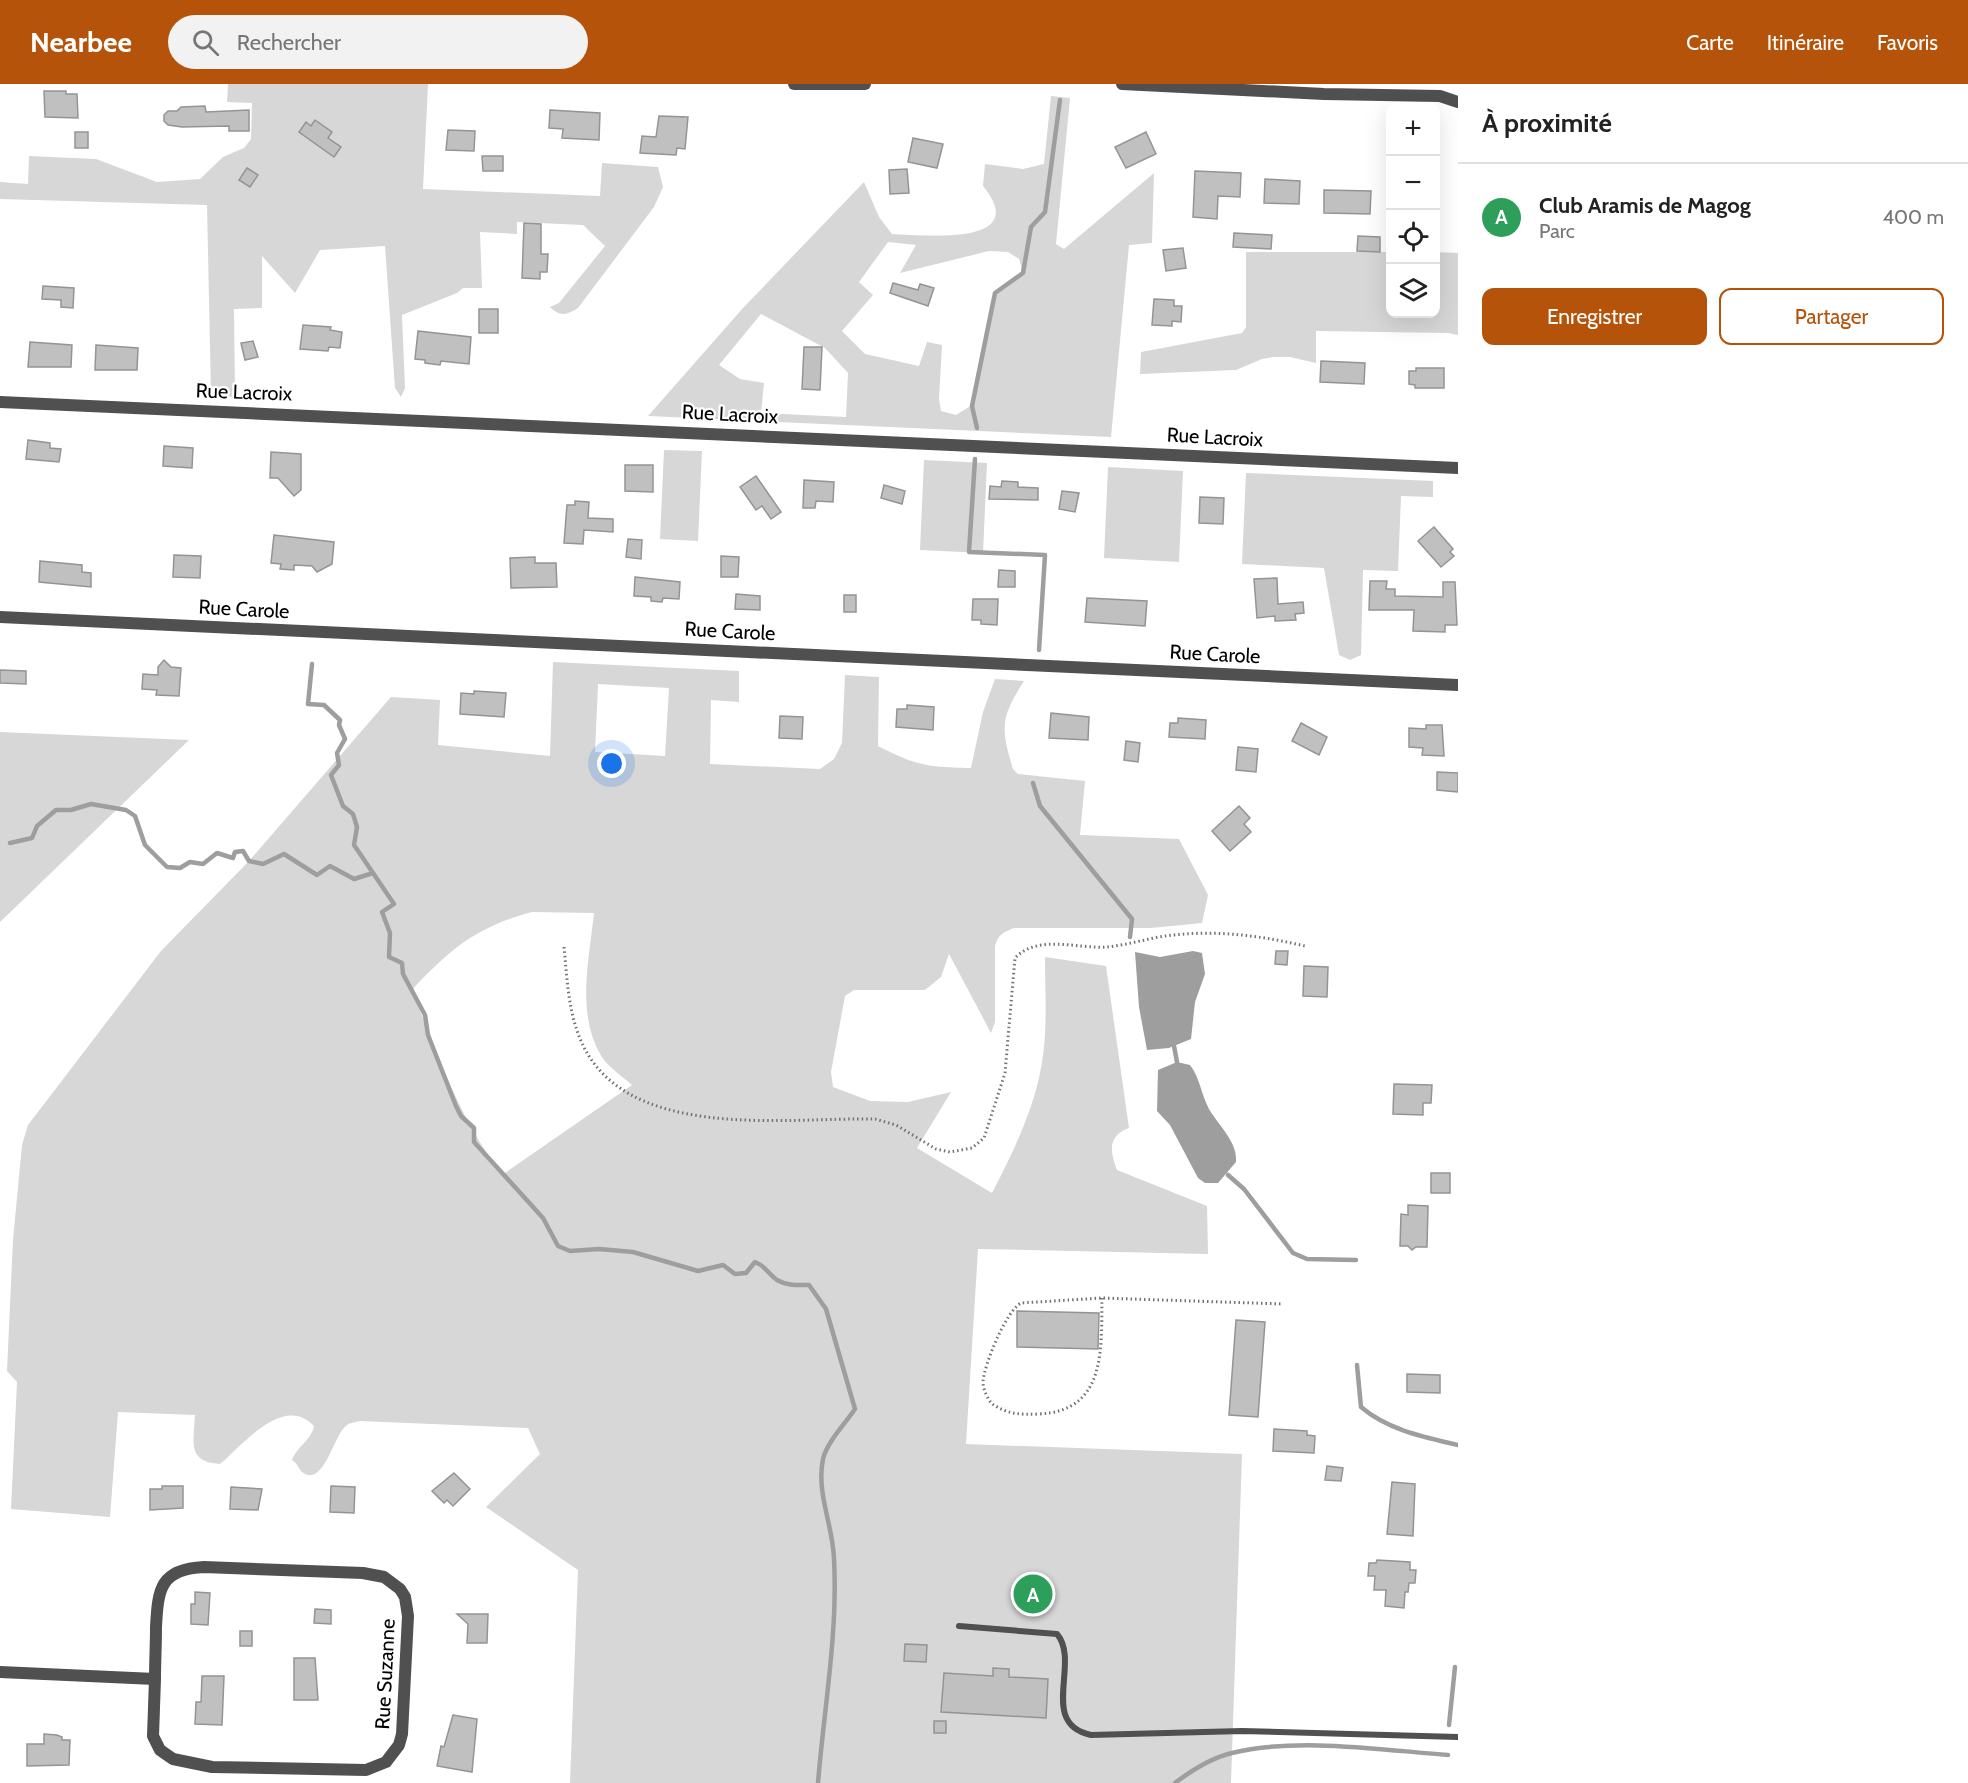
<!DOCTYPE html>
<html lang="fr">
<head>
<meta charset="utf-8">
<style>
  :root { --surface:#fff; --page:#f2f2f2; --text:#222; --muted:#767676; --line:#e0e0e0; --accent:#b45309 }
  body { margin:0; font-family:Cabin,sans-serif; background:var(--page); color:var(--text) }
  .controls { position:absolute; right:18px; top:18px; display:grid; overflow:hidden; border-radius:12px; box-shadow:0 6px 24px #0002 }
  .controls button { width:54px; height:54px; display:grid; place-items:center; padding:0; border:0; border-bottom:2px solid var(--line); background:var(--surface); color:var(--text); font:30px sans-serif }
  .you { position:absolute; left:612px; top:680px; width:21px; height:21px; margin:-15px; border:4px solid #fff; border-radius:50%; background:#1a73e8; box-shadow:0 0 0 9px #1a73e833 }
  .badge { display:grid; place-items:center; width:39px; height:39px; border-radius:50%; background:var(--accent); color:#fff; font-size:20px; font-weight:700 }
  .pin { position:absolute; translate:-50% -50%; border:3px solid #fff; box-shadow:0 2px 6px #0006 }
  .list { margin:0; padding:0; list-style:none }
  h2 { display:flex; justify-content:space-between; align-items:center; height:78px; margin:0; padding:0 24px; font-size:26px }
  h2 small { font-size:20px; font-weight:400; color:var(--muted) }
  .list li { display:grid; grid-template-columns:39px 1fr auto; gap:18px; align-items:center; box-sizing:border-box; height:108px; padding:0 24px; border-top:2px solid var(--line) }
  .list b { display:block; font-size:22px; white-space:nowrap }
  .list p { margin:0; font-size:20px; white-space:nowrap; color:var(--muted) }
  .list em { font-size:20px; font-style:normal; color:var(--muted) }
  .actions { display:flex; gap:12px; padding:18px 24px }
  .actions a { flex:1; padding:14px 0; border:2px solid var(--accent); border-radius:12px; text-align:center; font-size:21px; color:var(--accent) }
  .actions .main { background:var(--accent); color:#fff }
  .icon { flex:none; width:33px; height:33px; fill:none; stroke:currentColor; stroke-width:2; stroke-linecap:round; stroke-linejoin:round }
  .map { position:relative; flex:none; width:1458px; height:1699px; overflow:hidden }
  header { display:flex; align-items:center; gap:36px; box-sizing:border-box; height:84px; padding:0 30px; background:var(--accent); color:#fff }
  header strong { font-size:28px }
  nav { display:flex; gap:33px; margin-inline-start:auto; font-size:21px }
  .search { width:420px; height:54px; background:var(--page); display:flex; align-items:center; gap:15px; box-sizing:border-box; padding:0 21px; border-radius:33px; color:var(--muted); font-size:22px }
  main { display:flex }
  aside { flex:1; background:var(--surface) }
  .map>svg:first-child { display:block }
</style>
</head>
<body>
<header>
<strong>Nearbee</strong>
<div class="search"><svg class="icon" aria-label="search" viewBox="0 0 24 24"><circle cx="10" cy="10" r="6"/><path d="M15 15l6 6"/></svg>Rechercher</div>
<nav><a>Carte</a><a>Itinéraire</a><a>Favoris</a></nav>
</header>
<main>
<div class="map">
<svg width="1458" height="1699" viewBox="0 0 1458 1699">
  <rect width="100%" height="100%" fill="#fff"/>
  <!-- green -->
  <g fill="#d7d7d7" fill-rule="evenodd">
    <path d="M228,0H428L423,105L600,112L602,79L658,83L663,103L654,123L578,224C567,231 560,233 550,223L559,219L605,162L583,141L517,138V150L480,148L482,204H463L457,209L402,231L405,304L401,313L395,304L385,162L320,166L295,209L262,172V224L234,225L235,313L211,311L207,121L0,115V98L28,100L29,72L96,75L157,98L200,95L223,73L244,64L251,55L252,19L227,18Z"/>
    <path d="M1051,12L1070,14L1056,160L1064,165L1154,89L1152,159L1129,161L1111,353L648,332L743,224L864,98L879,133L892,150C923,151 1033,163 983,102L985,80L1023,85L1044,80ZM888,158L916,161L900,189L989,167L1008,168L1019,175L1023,189L995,209L972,321L956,331L941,327L939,315L942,261L927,258L919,282L865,270L842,247L873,211L859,198ZM761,230L825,264L848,289L846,333L761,329L764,299L740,295L719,281Z"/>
    <path d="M1246,168H1390V230H1436V168L1458,169V251L1448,249L1316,247V279L1290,273H1273L1262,275L1236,286L1140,290L1141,268L1242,249L1246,243Z"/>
    <path d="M664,366L702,367L698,457L660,455Z"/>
    <path d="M924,376L987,379L983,469L920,466Z"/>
    <path d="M1108,383L1183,387L1179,478L1104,474Z"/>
    <path d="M1246,389L1433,397V413L1401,412L1398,487L1363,486L1361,571L1350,576L1339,571L1324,484L1242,480Z"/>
    <path d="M553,578L739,587V618L711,616L710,680L820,685L834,675L842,659L845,591L879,593L878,662C917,682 927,683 971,684L983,628L995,595L1024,597C1001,633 1000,643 1013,685L1018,690L1085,697L1080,751L1179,755L1208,811L1202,839L1151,844H1014C1003,848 998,851 995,862V938L991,949L949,870L941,893L925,906H854L845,912L831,988L833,1003L870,1017L908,1018L951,1008L917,1064L992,1109C1012,1070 1033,1028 1041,984C1048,948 1045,910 1045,873L1106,882L1129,1044C1107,1052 1110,1068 1117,1086L1207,1122L1208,1170L978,1165L966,1360L1242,1370L1231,1699H570L578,1486L486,1423L540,1370L528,1344L360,1337C356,1338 349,1339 346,1342C334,1350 323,1407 301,1387C298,1383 297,1379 292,1376C297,1362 311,1357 314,1342C283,1309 242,1362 220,1380C186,1378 194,1357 195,1331L118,1328L110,1433L11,1425L17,1298L7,1287L13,1156L22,1061L28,1041L161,867L249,777L391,613L440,616L438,661L550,672ZM598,600L669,604L665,672L595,668ZM532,828L594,829C589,877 575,934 604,976C611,985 623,993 632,1001L502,1091C459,1033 438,973 412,906C451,864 477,843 532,828Z"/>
    <path d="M0,648L189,656L0,838Z"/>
  </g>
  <!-- water -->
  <g fill="#9e9e9e">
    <path d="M1193,867L1202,869L1205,890L1195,918L1191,955L1169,964L1147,966L1139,923L1135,868L1160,873Z"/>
    <path d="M1177,978L1190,981C1200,994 1201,1010 1209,1025C1218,1041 1238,1058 1236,1078L1218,1099H1205L1198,1094L1170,1041L1157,1027L1158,986Z"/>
  </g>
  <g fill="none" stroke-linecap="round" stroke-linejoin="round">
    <!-- stream -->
    <g stroke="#9e9e9e" stroke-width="4.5">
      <path d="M977,344L972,322L995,209L1023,189L1031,143L1045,128L1060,16"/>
      <path d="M975,375L969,468L1045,471L1039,566"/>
      <path d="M312,580L308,620L324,621L340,636L339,641L345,655L337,669L339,681L331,691L343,722L353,730L357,743L354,761L373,789"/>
      <path d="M1033,699L1040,722L1132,835L1130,853"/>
      <path d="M10,759L32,754L37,742L56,726H71L91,720L126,726L135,732L145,761L167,783L180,784L190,778L203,780L217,769L233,774L235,768L243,767L249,777L263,780L284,770L317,791L330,782L354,795L373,789L394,820L382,828L390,849L389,873L402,879L403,890L425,931L428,951L456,1022L461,1032L474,1044V1058L543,1134L558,1162L570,1167L599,1165L633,1168L698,1187L723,1181L735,1190L746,1189L755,1178C766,1182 767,1189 777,1196C787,1202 798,1201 809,1201L826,1225L855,1325C845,1340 827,1358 823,1375C816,1409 833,1441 834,1475C838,1550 824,1624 818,1699"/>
      <path d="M1174,962L1177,978"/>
      <path d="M1228,1091L1244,1105L1293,1169L1307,1175L1356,1176"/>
      <path d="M1357,1281L1361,1323C1388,1346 1424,1353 1458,1361"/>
      <path d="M1449,1641L1455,1583"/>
      <path d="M1175,1699C1192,1686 1211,1674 1232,1669C1296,1653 1382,1666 1448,1671"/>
    </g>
  </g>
  <!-- building -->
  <g fill="#c0c0c0" stroke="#949494" stroke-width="1.5">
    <path d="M44,7H66V10H77L78,34L45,33Z"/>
    <path d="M205,22L206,28L249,26V47H229V42L182,43L168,41L164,37V31L168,27H177L181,23Z"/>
    <path d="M550,26L600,29L599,56L562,54L563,45L549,44Z"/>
    <path d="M659,32L688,33L685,65L677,64L676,71L640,69L642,52L656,53Z"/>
    <path d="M315,36L332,48L328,54L341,63L334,73L299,48L306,38L311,42Z"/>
    <path d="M448,46L475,47L474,67L446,66Z"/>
    <rect x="75" y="48" width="13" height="16"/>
    <path d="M1146,48L1156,70L1126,84L1115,63Z"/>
    <path d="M913,54L943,60L937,84L908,78Z"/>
    <path d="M482,72H503V87H483Z"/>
    <path d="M247,84L258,91L250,103L239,96Z"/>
    <path d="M907,85L909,109L890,110L889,86Z"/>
    <path d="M1195,87L1241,89L1240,113L1218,112L1217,135L1193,133Z"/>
    <path d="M1265,95L1300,97L1299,120L1264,119Z"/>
    <path d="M1324,106L1371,107L1370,130L1324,129Z"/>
    <path d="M524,139L541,140V170H548L547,188H540V195L522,194Z"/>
    <path d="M1234,149L1272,151L1271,165L1233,163Z"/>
    <path d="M1358,152L1380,153V168L1357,167Z"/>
    <path d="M1183,164L1186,184L1166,187L1163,166Z"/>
    <path d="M893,199L918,206L920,200L934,204L928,222L890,209Z"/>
    <path d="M43,202L74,204L73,224L61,223V216L42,215Z"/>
    <path d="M1154,215L1174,216V222H1182L1181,238L1172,237V242L1152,241Z"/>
    <rect x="479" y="225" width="19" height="24"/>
    <path d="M303,241L331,243L330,246L342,248L340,264L329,263L328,267L300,265Z"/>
    <path d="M418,247L471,253L469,280L441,277L440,281L425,279V276L415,275Z"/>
    <path d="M253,257L258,273L245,276L241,259Z"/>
    <path d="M30,258L72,261L71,283H28Z"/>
    <path d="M96,261L138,264L137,286H95Z"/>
    <path d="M804,263H822L820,306L802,305Z"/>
    <path d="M1321,277L1365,279L1364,300L1320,298Z"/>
    <path d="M1416,284H1444V304H1415V301L1409,300V287H1416Z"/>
    <path d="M28,356L50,359V364L61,365L59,378L26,375Z"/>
    <path d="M164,362L193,364L192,384L163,382Z"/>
    <path d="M271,368L301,370V406L294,412L278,394H270Z"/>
    <path d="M625,381H653V408L625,407Z"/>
    <path d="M756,392L781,428L771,435L762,422L756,426L740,403Z"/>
    <path d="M804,396L834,398L833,418L816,417L815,424H803Z"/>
    <path d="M1002,397L1018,398V403L1038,404V416L989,415L990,402L1001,403Z"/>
    <path d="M884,401L905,407L902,420L881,414Z"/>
    <path d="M1062,407L1079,409L1075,428L1059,425Z"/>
    <path d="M1200,413L1224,414L1223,440L1199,439Z"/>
    <path d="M575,417L589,418L588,434L613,435V448L584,446L583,460L564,459L567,421H575Z"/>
    <path d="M1434,443L1453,465L1450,468L1454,472L1441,483L1418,457Z"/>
    <path d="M274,451L334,458L332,480L317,488L312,482L294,481V486L280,485L281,480L271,479Z"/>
    <path d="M628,455L642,456L641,475L626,473Z"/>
    <path d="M174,471L201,472L200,494L173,493Z"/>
    <path d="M721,472L739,473L738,493H721Z"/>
    <path d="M535,473V479H556L557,503L511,504L510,474Z"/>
    <path d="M40,477L82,481V488L91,489V503L39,498Z"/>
    <path d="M999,486L1015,487V503H998Z"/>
    <path d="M635,493L680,498L679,515L663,514L662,518L651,517V513L634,512Z"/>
    <path d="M1277,494L1278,520L1303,518L1304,529L1295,530L1296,536L1275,537V532L1257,534L1254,495Z"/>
    <path d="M1370,497H1387L1386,505H1395V512L1443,513V498H1455L1457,541H1445V548L1413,547L1414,526H1369Z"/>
    <path d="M736,510L760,512V526L735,525Z"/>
    <rect x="844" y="511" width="12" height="17"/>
    <path d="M1087,514L1147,517L1145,542L1085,538Z"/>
    <path d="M973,515H998L997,541L981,540V536H972Z"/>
    <path d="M164,576L171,583L181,584L179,612L156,611L157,606L142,605L143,590L158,591V583Z"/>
    <path d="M0,586L26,587V600L0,599Z"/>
    <path d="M474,607L506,609L504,633L460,630L461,609L474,610Z"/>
    <path d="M907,621L934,623L933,646L896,643L897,625H907Z"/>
    <path d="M1051,629L1089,633L1088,656L1049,654Z"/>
    <path d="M780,632L803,633L802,655L779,654Z"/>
    <path d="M1178,634L1206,636L1205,655L1169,653L1170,639H1178Z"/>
    <path d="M1301,639L1327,653L1319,671L1292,657Z"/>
    <path d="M1426,641H1442L1444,672L1422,671L1423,664L1409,663V644L1426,645Z"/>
    <path d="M1126,657L1140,659L1138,678L1124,676Z"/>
    <path d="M1238,663L1258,665L1256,688L1236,686Z"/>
    <path d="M1437,688L1458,689V708L1437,706Z"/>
    <path d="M1239,722L1250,734L1244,740L1251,748L1230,767L1212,747Z"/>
    <path d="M1276,867H1288L1287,881L1275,880Z"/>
    <path d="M1304,882L1328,883L1327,913L1303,912Z"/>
    <path d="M1394,1000L1432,1001L1431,1019H1423V1031L1393,1030Z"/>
    <rect x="1431" y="1089" width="19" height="20"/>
    <path d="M1408,1121L1428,1122L1427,1163H1416L1412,1166L1408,1162H1400L1401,1130L1408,1131Z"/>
    <path d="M1017,1227L1099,1229L1098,1265L1017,1263Z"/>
    <path d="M1236,1236L1265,1238L1258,1333L1229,1331Z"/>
    <path d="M1407,1290L1440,1291V1309L1407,1308Z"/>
    <path d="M1274,1345L1307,1347V1351L1315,1352L1314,1369L1273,1367Z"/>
    <path d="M1327,1382L1343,1384L1341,1397L1325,1396Z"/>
    <path d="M454,1389L470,1405L453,1422L447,1416L444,1419L432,1407Z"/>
    <path d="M1392,1398L1415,1400L1413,1452L1387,1450Z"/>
    <path d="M162,1402H183V1424L150,1426V1405H162Z"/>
    <path d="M331,1402L355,1403L354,1429L330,1428Z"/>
    <path d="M231,1403L262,1405L258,1426L230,1425Z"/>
    <path d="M1377,1476L1410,1478V1486H1416L1415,1499H1409L1408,1508H1405L1404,1524L1385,1522L1386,1506H1374L1375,1492H1368L1369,1479H1376Z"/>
    <path d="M195,1508L210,1509L208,1541L191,1540V1520H195Z"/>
    <path d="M315,1525L331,1526V1540L314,1539Z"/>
    <path d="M457,1530H488L487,1559H467L468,1540Z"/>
    <rect x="240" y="1547" width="12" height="15"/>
    <path d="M905,1560L927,1561L926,1578L904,1577Z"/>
    <path d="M294,1574H315L318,1616H294Z"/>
    <path d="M993,1584L1009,1585V1593L1048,1595L1046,1634L941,1628L944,1589L993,1592Z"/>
    <path d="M202,1592H224L222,1641L195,1640L196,1618H201Z"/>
    <path d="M453,1631L477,1635L472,1688L437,1682L441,1662L444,1663Z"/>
    <rect x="934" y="1637" width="12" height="12"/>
    <path d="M44,1650L57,1651L62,1653V1656H70L69,1681L27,1682V1660H44Z"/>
  </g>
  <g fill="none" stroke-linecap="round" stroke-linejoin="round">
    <!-- path -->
    <g stroke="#727272" stroke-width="3" stroke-dasharray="1.5 3" stroke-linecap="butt">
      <path d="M564,863C567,893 568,924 579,952C620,1060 786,1033 875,1035L896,1041L936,1065L950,1068L972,1064L984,1054L1005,989L1015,874C1038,850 1077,865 1107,863C1129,861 1151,853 1174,851C1219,846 1262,852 1305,862"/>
      <path d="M1102,1214C1101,1264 1107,1327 1039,1330C1020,1331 1006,1330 991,1319C987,1313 983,1305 983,1298C984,1281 1006,1227 1021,1219L1102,1214L1283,1220"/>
    </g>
    <!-- lane -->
    <path stroke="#505050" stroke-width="6" d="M959,1542L1057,1550C1081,1578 1038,1640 1091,1651L1242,1647L1458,1653"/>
    <!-- street -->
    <g stroke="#505050" stroke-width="12">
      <path d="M794,0H865"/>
      <path d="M1122,0L1324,10L1440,12L1458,18"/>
      <path d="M0,318L1458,384"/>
      <path d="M0,533L1458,601"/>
      <path d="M0,1588L155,1595C155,1578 156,1560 156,1543C158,1505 160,1485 204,1483L363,1489L384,1493L400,1505L405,1513L408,1532L402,1650L399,1661L386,1678L366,1686L212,1683L173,1675L160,1666L153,1652L155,1595"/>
    </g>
  </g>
  <g text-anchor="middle" stroke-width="4.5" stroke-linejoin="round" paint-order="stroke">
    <!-- street labels -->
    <g font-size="20" fill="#000" stroke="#fff">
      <text transform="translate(244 308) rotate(2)" y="7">Rue Lacroix</text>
      <text transform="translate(730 330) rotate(3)" y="7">Rue Lacroix</text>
      <text transform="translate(1215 353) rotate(3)" y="7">Rue Lacroix</text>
      <text transform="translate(244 525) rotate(3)" y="7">Rue Carole</text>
      <text transform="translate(730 547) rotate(3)" y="7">Rue Carole</text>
      <text transform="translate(1215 570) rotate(3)" y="7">Rue Carole</text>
      <text transform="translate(385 1590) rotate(-87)" y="7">Rue Suzanne</text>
    </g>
  </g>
</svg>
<div class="controls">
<button>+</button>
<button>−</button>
<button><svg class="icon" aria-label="locate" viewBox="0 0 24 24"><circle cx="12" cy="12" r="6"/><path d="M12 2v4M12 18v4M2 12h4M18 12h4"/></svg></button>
<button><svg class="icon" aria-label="layers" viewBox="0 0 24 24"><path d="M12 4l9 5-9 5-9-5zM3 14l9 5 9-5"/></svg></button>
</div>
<div class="you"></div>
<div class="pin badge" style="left:1033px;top:1510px;background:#2e9e5b">A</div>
</div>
<aside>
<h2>À proximité<small></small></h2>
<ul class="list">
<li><span class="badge" style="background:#2e9e5b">A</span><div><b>Club Aramis de Magog</b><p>Parc</p></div><em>400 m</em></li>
</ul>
<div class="actions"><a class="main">Enregistrer</a><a>Partager</a></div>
</aside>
</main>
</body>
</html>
